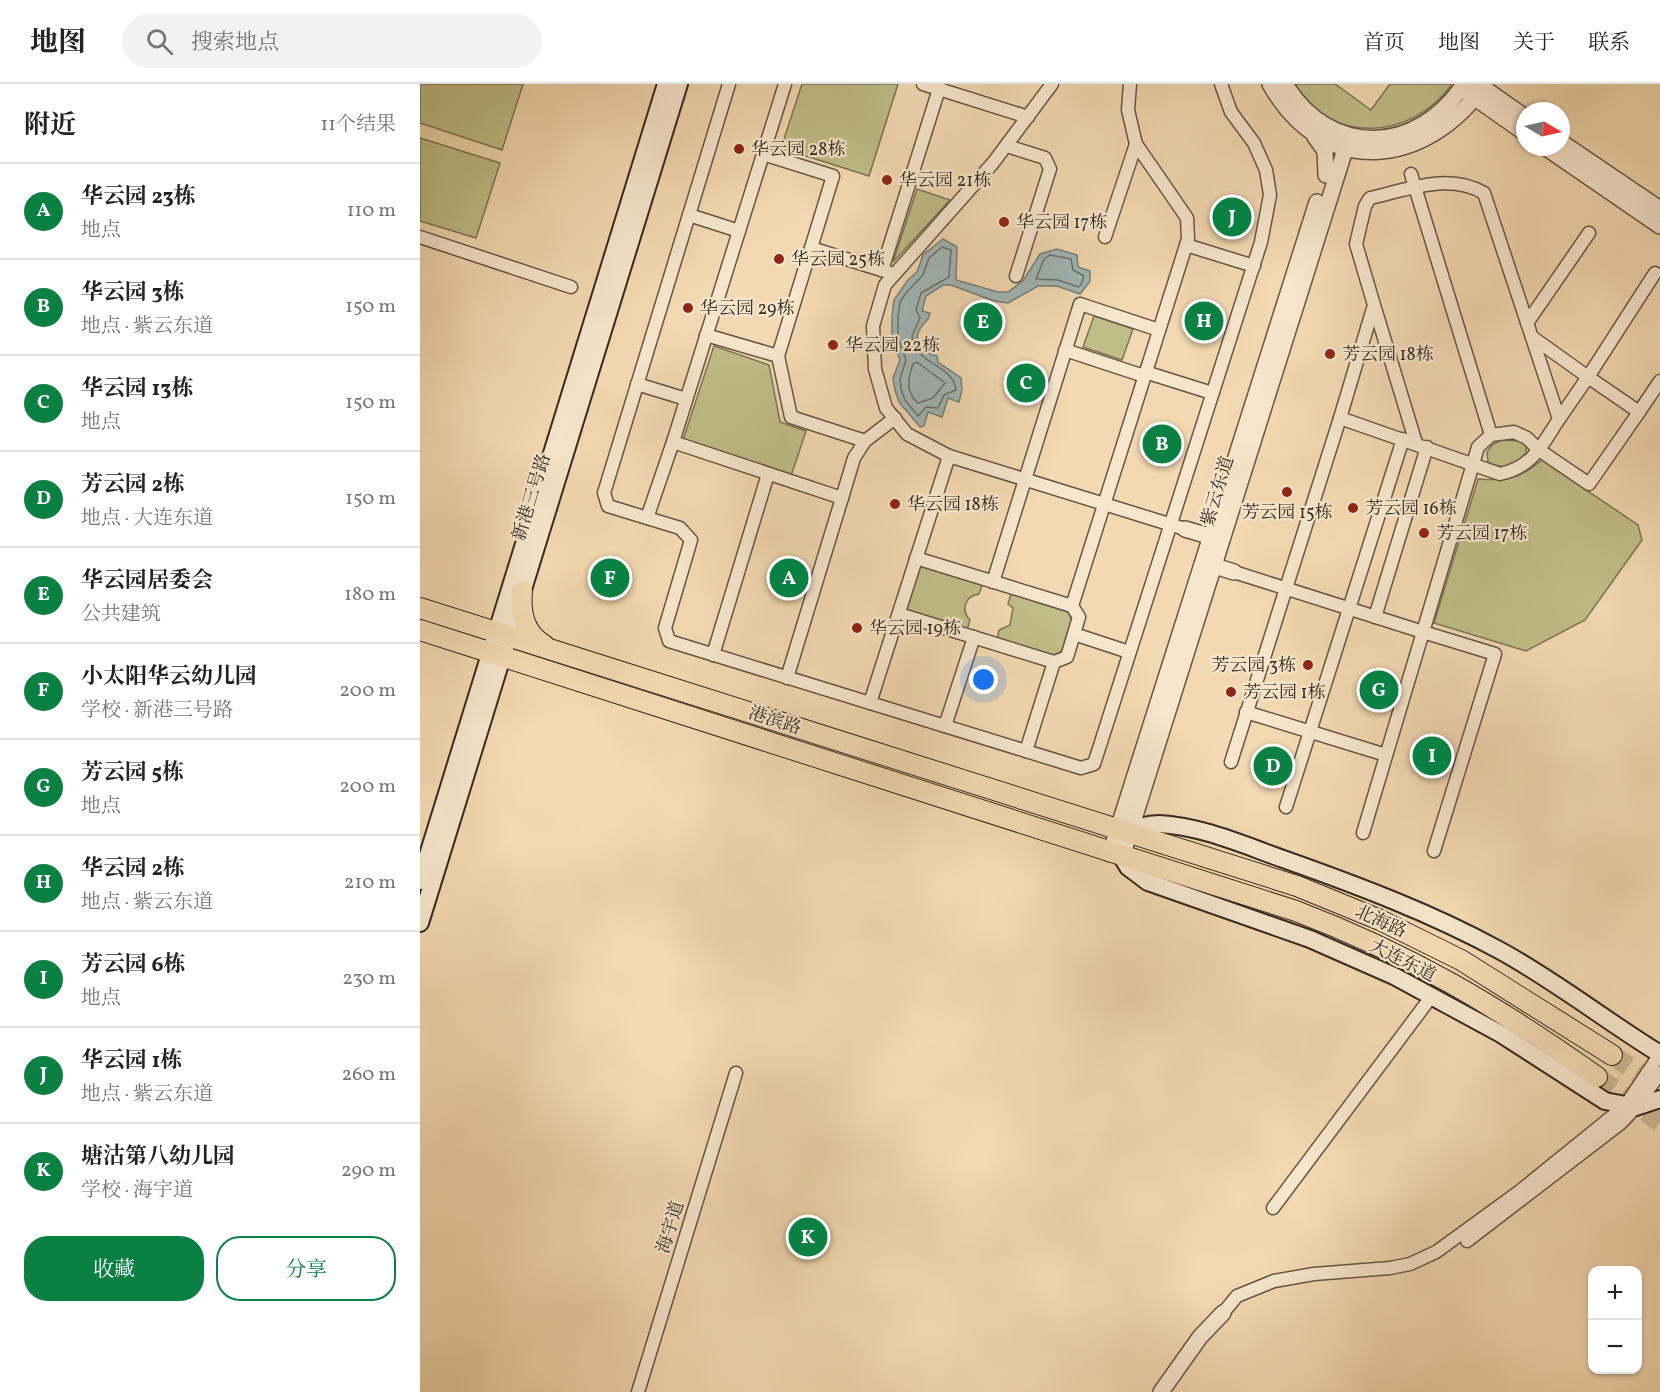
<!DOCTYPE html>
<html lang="zh">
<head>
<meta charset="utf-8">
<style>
  :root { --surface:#fff; --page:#f2f2f2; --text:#222; --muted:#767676; --line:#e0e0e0; --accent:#0b8043 }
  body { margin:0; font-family:Vollkorn,"Noto Serif SC",serif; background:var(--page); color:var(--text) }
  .controls { position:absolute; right:18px; bottom:18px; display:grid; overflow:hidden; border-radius:12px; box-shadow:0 2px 4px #0004 }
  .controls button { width:54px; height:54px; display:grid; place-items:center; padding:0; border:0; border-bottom:2px solid var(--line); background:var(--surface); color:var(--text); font:30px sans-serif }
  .compass { position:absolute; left:1096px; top:18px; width:54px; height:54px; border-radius:50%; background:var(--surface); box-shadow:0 2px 4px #0004; rotate:99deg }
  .you { position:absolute; left:564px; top:596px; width:21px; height:21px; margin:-15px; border:4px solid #fff; border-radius:50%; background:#1a73e8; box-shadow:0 0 0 9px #1a73e833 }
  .badge { display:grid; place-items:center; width:39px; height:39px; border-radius:50%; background:var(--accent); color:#fff; font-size:20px; font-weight:700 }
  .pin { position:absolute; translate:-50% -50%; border:3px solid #fff; box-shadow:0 2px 6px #0006 }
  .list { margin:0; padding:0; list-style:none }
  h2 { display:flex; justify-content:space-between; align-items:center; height:78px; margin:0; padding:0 24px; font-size:26px }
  h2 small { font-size:20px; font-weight:400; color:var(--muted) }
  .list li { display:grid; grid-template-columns:39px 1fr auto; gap:18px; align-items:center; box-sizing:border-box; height:96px; padding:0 24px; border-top:2px solid var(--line) }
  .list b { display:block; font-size:22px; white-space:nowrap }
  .list p { margin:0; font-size:20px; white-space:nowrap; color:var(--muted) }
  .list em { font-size:20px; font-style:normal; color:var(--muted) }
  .actions { display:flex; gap:12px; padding:18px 24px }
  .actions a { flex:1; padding:14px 0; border:2px solid var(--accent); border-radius:24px; text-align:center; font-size:21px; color:var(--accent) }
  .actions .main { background:var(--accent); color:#fff }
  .icon { flex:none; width:33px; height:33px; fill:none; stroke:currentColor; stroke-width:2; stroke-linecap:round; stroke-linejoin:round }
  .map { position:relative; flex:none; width:1240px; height:1308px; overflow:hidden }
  header { display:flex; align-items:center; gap:36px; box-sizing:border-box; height:84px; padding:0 30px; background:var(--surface); border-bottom:2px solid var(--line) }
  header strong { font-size:28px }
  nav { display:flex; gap:33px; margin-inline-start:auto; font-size:21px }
  .search { width:420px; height:54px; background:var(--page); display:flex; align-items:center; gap:15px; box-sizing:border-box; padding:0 21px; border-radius:33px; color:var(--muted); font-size:22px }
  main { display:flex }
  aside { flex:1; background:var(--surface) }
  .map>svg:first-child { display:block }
</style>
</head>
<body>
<header>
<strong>地图</strong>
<div class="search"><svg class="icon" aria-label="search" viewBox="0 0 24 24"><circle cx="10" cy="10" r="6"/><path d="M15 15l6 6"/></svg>搜索地点</div>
<nav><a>首页</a><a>地图</a><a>关于</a><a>联系</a></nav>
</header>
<main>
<aside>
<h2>附近<small>11个结果</small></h2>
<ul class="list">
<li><span class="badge">A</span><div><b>华云园 23栋</b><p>地点</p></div><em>110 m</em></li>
<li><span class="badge">B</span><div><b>华云园 3栋</b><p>地点 · 紫云东道</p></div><em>150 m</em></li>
<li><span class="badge">C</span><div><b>华云园 13栋</b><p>地点</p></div><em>150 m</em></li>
<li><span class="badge">D</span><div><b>芳云园 2栋</b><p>地点 · 大连东道</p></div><em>150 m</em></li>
<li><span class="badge">E</span><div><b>华云园居委会</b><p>公共建筑</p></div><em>180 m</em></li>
<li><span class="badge">F</span><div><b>小太阳华云幼儿园</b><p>学校 · 新港三号路</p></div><em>200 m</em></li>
<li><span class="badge">G</span><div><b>芳云园 5栋</b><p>地点</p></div><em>200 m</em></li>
<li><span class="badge">H</span><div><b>华云园 2栋</b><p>地点 · 紫云东道</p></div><em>210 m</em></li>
<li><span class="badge">I</span><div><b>芳云园 6栋</b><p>地点</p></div><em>230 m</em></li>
<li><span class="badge">J</span><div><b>华云园 1栋</b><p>地点 · 紫云东道</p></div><em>260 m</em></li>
<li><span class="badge">K</span><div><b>塘沽第八幼儿园</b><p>学校 · 海宇道</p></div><em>290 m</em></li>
</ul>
<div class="actions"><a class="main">收藏</a><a>分享</a></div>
</aside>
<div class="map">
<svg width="1240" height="1308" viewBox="0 0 1240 1308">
  <rect width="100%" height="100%" fill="#f3d9b1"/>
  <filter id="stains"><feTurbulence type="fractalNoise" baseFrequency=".00333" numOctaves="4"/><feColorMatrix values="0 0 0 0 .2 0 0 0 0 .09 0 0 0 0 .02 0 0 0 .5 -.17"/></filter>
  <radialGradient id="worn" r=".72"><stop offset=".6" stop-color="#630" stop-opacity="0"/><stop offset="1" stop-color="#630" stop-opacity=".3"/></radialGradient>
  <!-- green -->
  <g fill="#c0be88" stroke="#7b7456" stroke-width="1.5">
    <path d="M0,0H103L82,66L0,39Z"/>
    <path d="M382,0H478L449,92L361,64Z"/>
    <path d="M875,0H915L951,26L970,0H1032C994,55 910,63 875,0Z"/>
    <path d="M0,54L80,79L56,154L0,137Z"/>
    <path d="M497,105L530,116L473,178Z"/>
    <path d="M674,232L713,245L702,276L663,263Z"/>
    <path d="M294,262L349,281L360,338L386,347L371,392L263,356Z"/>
    <path d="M1081,356L1101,357L1106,361V369C1095,382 1083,387 1068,378L1067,368L1072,361Z"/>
    <path d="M1122,376L1218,441L1222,456L1165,536L1106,567L1014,539L1058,395C1087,397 1099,395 1122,376Z"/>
    <path d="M500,482L562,501L559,510C544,512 541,527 550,536L547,546L486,527Z"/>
    <path d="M591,510L648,528L652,537L642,567L633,572L577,556L579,546L590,541L593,524L588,520Z"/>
  </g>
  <!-- water -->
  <path fill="#a0b7b6" stroke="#767f7b" stroke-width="1.5" d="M523,155L537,163L536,196L578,208H588L603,197L620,170L637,165L657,171L658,183L670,187V197L660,210L637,202H618L588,219L574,217L531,201H523L506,212L502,227L510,229C509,237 506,236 502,242C491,256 502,269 517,272L518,278L541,294L542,306L539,318L528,314L522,333L508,328L504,342L500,343L479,318L475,306L473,294L480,276L472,255V232L474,216L488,196L497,188L503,171Z"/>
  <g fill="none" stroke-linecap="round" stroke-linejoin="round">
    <!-- shore -->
    <g stroke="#6b706c" stroke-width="1.5">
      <path d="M522,163L531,166L529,193L501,209L496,226L500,234L492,252C495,281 533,280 536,306L524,311L518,324L506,323L498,332L485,316L481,305L480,295L486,276L478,254V232L480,218L486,209L503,191L509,174Z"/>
      <path d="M630,171L651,175L653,186L664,192L661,201L658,203L638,196L616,195L624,175Z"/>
      <path d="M497,278L525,299L513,314L498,319C485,308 488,294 493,280Z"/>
    </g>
    <!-- primary-tunnel -->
    <g stroke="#cdb695" stroke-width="20" stroke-dasharray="20 10" stroke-linecap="butt">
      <path d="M1192,971L1240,1004"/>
      <path d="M1177,993L1240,1038"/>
    </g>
    <!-- minor casing -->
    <g stroke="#655646" stroke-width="15">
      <g id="minor">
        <path d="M309,0L184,409L188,422L260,444L271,456L245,544L249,557L661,684L674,680L841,158L850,111L846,86L834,59L811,28L801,0"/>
        <path d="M503,0L608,33"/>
        <path d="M632,0L573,79L465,201L453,242L455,285L466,324L487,350L529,372L765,445"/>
        <path d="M587,62L625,74L630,85L596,192"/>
        <path d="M343,70L413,92L358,272"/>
        <path d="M269,131L319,147"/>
        <path d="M0,153L151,203"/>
        <path d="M685,153L716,60"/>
        <path d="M766,161L834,182"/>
        <path d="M391,164L468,188"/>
        <path d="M462,186L519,5"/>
        <path d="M954,221L936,160L945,122L950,114C986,106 1029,88 1064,109L1139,335C1122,361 1113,383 1080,390L920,334L954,221L996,359"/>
        <path d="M1107,239L1169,149"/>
        <path d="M286,251L358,272L371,333L445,357"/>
        <path d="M1112,253L1168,293L1235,189"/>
        <path d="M645,266L724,292"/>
        <path d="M725,288L792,309"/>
        <path d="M217,300L266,315"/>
        <path d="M1219,328L1240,297"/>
        <path d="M1071,351L1094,348L1107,354L1119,366L1169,400L1219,328L1168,293L1139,335"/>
        <path d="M253,358L365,0"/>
        <path d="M227,434L253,358L422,414L434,374L445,357L475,334"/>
        <path d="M814,488L1003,548L1058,363L1071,351L991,90"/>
        <path d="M573,498L660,220L739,246"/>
        <path d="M652,522L768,155L767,134L716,60L708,26L710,0"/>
        <path d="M479,530L634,578L647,573L659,533L652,522L496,474"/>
        <path d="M955,533L1007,363"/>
        <path d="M654,550L709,568"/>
        <path d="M293,571L348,390"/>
        <path d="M367,594L422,414"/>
        <path d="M450,619L529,372"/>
        <path d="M826,628L966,671"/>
        <path d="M525,642L554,553"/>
        <path d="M606,667L634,578"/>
        <path d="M811,678L920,334"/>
        <path d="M866,723L983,355"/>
        <path d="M943,749L1003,548L1075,570L1014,767"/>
        <path d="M853,1124L1011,913"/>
        <path d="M1047,1157L1201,1039L1216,1023L1240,989"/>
        <path d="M803,1229L817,1212L854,1197L894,1190L970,1184L990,1180L1016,1168L1100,1107L1205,1022L1240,970"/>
        <path d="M218,1308L316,989"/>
      </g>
    </g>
    <!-- tertiary casing -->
    <g stroke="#655646" stroke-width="18">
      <g id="tertiary">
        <path d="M850,0C904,96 1007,84 1065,0"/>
        <path d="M865,0C910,74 997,71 1044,0"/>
        <path d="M1058,0L1105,33"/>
        <path d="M1048,9L1105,49"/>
        <path d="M895,53L905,67L906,91"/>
        <path d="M1141,58L1240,125"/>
        <path d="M1125,63L1240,142"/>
        <path d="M765,445L799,455"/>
        <path d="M785,479L814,488"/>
        <path d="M690,770L897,118"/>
        <path d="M702,773L929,53"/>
        <path d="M741,1308L780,1253L803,1229"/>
      </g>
    </g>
    <!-- secondary casing -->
    <g stroke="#362a23" stroke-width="20">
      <g id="secondary">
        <path d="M709,749C719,742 728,740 739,740C782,742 826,762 866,776C939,802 1011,829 1079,866C1136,897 1186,937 1240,970"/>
        <path d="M702,773L708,783L728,798L890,855L974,892L1081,950L1185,1017L1216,1023L1240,1015"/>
        <path d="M0,797L246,0"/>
        <path d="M0,839L259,0"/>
      </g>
    </g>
    <!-- primary casing -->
    <g stroke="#362a23" stroke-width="22">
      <g id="primary">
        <path d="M102,507C100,529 104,549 124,561"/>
        <path d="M0,524L877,802L960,836L1041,876L1192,971"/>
        <path d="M0,546L876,827C991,871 1077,922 1177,993"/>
      </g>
    </g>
    <!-- minor -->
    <use href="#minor" stroke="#f7e6cc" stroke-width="12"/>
    <!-- tertiary -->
    <use href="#tertiary" stroke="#f7e6cc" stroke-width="15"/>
    <!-- secondary -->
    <use href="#secondary" stroke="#f7e6cc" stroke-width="16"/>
    <!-- primary -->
    <use href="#primary" stroke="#f3d9b1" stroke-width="20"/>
  </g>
  <!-- markers -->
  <g fill="#8f2418" stroke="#f7e6cc" stroke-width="2">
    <circle cx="319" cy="65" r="6"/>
    <circle cx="467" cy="96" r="6"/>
    <circle cx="584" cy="138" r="6"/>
    <circle cx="359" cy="175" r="6"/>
    <circle cx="268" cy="224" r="6"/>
    <circle cx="413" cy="261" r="6"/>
    <circle cx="910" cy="270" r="6"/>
    <circle cx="867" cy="408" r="6"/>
    <circle cx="475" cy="420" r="6"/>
    <circle cx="933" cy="424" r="6"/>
    <circle cx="1004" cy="449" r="6"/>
    <circle cx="437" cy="544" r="6"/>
    <circle cx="888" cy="581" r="6"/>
    <circle cx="811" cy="608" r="6"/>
  </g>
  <g text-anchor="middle" stroke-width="4.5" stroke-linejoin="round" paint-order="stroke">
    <!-- poi labels -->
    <g font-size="18" fill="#362a23" stroke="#f7e6cc" text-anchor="start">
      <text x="331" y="71">华云园 28栋</text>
      <text x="479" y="102">华云园 21栋</text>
      <text x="596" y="144">华云园 17栋</text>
      <text x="371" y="181">华云园 25栋</text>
      <text x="280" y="230">华云园 29栋</text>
      <text x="425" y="267">华云园 22栋</text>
      <text x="922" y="276">芳云园 18栋</text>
      <text x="487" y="426">华云园 18栋</text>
      <text x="945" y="430">芳云园 16栋</text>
      <text x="867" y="434" text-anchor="middle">芳云园 15栋</text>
      <text x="1016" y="455">芳云园 17栋</text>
      <text x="449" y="550">华云园 19栋</text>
      <text x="876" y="587" text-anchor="end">芳云园 3栋</text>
      <text x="823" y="614">芳云园 1栋</text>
    </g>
    <!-- street labels -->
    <g font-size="18" fill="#362a23" stroke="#f7e6cc">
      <text transform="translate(797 407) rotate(-73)" y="6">紫云东道</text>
      <text transform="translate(111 413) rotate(-73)" y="6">新港三号路</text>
      <text transform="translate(355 636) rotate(18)" y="6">港滨路</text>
      <text transform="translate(961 837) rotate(24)" y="6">北海路</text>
      <text transform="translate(983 876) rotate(27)" y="6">大连东道</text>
      <text transform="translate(250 1143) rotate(-73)" y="6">海宇道</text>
    </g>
  </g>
  <rect width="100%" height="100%" filter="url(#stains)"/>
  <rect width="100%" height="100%" fill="url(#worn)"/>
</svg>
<div class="controls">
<button>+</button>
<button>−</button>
</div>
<svg class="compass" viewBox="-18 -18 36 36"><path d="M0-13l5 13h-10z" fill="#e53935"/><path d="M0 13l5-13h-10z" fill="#767676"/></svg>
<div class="you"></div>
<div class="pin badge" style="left:369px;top:494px">A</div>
<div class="pin badge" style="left:742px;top:360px">B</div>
<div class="pin badge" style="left:606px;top:299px">C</div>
<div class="pin badge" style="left:853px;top:682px">D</div>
<div class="pin badge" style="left:563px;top:238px">E</div>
<div class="pin badge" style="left:190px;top:494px">F</div>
<div class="pin badge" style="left:959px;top:606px">G</div>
<div class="pin badge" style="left:784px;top:237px">H</div>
<div class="pin badge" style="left:1012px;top:672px">I</div>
<div class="pin badge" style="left:812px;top:133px">J</div>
<div class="pin badge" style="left:388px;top:1153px">K</div>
</div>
</main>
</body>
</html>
